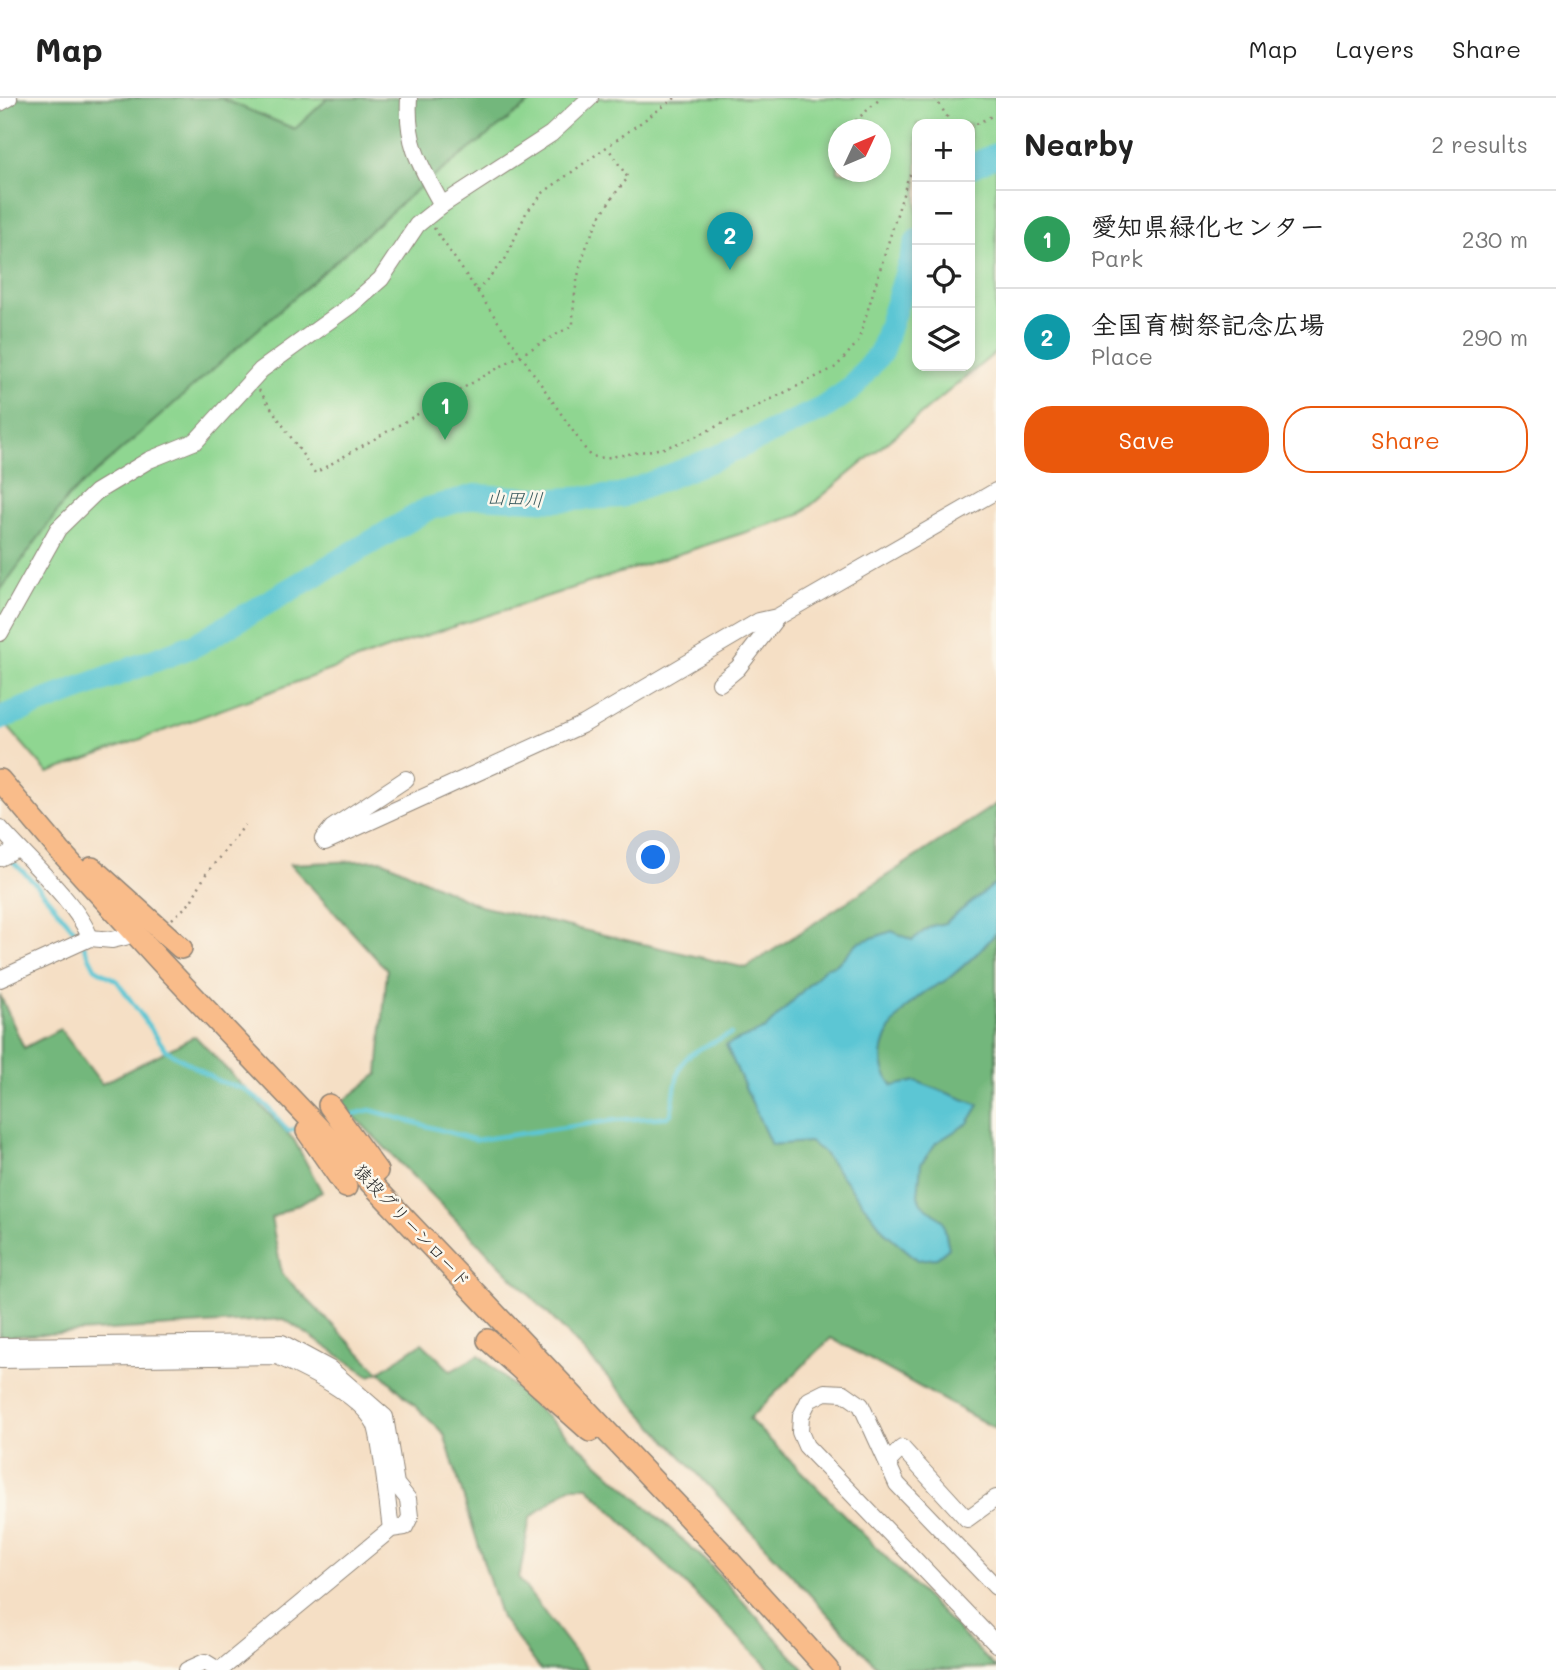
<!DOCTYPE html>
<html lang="en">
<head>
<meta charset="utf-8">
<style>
  :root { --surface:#fff; --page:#f6f6f6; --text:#222; --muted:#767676; --line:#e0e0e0; --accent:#ea580c }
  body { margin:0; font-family:Mali,"Klee One",sans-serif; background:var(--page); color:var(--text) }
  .controls { position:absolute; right:21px; top:21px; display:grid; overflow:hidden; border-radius:14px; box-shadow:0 4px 10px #0003 }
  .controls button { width:63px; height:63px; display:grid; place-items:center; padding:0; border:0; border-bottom:2px solid var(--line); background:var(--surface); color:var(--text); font:35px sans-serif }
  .compass { position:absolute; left:828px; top:21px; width:63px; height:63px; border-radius:50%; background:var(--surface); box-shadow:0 4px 10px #0003; rotate:46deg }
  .you { position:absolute; left:654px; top:760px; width:24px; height:24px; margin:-18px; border:5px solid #fff; border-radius:50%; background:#1a73e8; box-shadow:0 0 0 10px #1a73e833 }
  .badge { display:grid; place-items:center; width:46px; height:46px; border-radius:50%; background:var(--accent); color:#fff; font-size:23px; font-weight:700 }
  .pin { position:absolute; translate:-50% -58px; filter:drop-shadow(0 2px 4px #0008) }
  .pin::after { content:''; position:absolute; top:37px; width:24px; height:21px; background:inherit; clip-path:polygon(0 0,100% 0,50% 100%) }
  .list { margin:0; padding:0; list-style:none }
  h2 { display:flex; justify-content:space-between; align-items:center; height:91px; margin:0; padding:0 28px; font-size:30px }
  h2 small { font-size:23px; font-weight:400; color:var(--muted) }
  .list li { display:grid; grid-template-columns:46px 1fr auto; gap:21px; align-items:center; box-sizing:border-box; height:98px; padding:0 28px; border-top:2px solid var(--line) }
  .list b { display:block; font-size:26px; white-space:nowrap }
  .list p { margin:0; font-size:23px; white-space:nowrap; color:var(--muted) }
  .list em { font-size:23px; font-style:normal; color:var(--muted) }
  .actions { display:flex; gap:14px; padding:21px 28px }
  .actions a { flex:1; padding:16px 0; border:2px solid var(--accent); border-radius:28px; text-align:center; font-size:24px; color:var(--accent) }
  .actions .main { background:var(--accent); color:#fff }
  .icon { flex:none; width:38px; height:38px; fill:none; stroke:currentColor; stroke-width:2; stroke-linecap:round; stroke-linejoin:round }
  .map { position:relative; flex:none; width:996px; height:1572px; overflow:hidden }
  header { display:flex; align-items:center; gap:42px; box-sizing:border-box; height:98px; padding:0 35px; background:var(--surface); border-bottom:2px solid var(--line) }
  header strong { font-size:33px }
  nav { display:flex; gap:38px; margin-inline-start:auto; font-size:24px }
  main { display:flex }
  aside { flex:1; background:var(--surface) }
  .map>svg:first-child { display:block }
</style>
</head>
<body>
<header>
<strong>Map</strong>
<nav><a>Map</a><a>Layers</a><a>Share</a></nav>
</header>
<main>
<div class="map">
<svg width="996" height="1572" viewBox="0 0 996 1572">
  <rect width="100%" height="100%" fill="#fbf7ec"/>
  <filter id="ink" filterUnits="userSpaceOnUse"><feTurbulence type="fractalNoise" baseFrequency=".0143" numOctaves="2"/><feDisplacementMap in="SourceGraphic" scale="14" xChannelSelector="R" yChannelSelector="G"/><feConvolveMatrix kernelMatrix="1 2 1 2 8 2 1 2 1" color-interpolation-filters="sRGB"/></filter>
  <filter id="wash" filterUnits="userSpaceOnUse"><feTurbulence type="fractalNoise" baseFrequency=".00686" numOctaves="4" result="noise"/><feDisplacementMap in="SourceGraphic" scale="28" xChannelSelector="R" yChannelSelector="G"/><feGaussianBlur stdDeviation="1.57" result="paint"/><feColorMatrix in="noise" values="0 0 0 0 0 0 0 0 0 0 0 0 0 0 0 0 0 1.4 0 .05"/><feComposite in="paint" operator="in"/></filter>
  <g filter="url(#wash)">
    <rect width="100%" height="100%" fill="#f5dfc5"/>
    <!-- green -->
    <path fill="#8fd691" stroke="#5d805e" stroke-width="2" fill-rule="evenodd" d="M0,0H996V254L799,417L409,543L48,675L0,620ZM917,26H970V268H917ZM838,32H880V74H838Z"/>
    <!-- forest -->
    <g fill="#73b77b" stroke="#4f7153" stroke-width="2">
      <path d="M0,0H220L295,31L328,0H536L414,94L68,399L0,493Z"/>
      <path d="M996,706V1331L831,1240L749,1321L996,1570L880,1572L565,1233L341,1005L378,976L387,872L290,766L382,762L480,808L746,870Z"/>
      <path d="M0,897L24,950L60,931L102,986L195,938L294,1042L322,1094L271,1120L282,1176L379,1274L422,1245L451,1273L479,1257L707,1464L805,1572H771L588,1389H570L530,1420L519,1481L588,1572H541L501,1520L444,1336L380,1274L370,1278L284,1221L0,1239Z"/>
    </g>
    <!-- water -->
    <path fill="#5bc6d4" stroke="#437880" stroke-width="2" d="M996,785V835C983,851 965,867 949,880C940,887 929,890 921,897C893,918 867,957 893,988L916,983L979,1007L968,1025L936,1045L921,1066L918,1098L921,1105L943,1123L949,1150L937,1160L918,1162L886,1135L822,1053L809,1044L771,1047L726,947L765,931L825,870L837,866L857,845L892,833L912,842L931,828L945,825Z"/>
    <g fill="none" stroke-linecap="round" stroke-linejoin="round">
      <!-- stream -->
      <g stroke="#5bc6d4" stroke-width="4.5">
        <path d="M10,761L34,784L81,840"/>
        <path d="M84,848L95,870L117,883L166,952L218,983L244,991L267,1008L288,1033L300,1030"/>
        <path d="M346,1018L370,1012L476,1042L616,1022L667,1019L671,1016C681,956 675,962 731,936"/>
      </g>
      <!-- river -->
      <g stroke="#5bc6d4" stroke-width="24">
        <path d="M970,69L996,57"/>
        <path d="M0,620L195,547L428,411L475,398L556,402L620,398L713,361L822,311L851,291L881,254L917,143"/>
      </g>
    </g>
  </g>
  <g filter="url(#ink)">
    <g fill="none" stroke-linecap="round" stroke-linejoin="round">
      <!-- minor casing -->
      <g stroke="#908578" stroke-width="18">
        <g id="minor">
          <path d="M409,0C406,46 420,67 442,107"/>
          <path d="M0,5L9,0"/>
          <path d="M0,535L58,431L96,394L149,362L196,343L261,272L351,207L381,181L417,127L442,107L551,36L590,0"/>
          <path d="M720,585L738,570L777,519"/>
          <path d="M406,681L332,730L323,741L325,744L584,626L759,523L777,519L996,393"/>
          <path d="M0,730C25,759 79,807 90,840"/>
          <path d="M0,760L18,751"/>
          <path d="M0,881L90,840L112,842L125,839"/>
          <path d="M0,1248L282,1245L330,1271L385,1319L396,1386L408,1401L410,1419L405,1429L391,1431L220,1572"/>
          <path d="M0,1262L277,1258C307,1272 357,1295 374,1324C381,1335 388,1412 391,1431"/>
          <path d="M887,1365L902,1350L967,1421L996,1400"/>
          <path d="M996,1489L897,1386L861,1307L844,1295L825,1294L809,1302L801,1318L800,1334L806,1348L996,1546"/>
          <path d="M187,1572L205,1564L218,1572"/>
        </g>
      </g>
      <!-- major casing -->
      <g stroke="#908578" stroke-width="24">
        <g id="major">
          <path d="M0,682L60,753L161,864L725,1458L828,1572"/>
          <path d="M92,770L181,850"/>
          <path d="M329,1007L377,1073"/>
          <path d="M307,1033L346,1089"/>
          <path d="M488,1242L590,1333"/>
        </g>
      </g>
      <!-- path -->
      <g stroke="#908578" stroke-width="2.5" stroke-dasharray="2 5" stroke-linecap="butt">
        <path d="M935,0L952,26"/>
        <path d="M970,29L996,16"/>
        <path d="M845,32L881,0"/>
        <path d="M830,45L838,38"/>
        <path d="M434,130L590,358L604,360L664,350L693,340L836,269L858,244L908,80L917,66"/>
        <path d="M477,193L506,160L526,115L544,94L675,0"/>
        <path d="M259,292L315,375L573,227C573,172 591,121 628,80L608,50"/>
        <path d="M172,821L190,805L206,776L245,727"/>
      </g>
      <!-- minor -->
      <use href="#minor" stroke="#fff" stroke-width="16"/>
      <!-- major -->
      <use href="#major" stroke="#f9bc8a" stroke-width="21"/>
    </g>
  </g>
  <g text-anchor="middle" stroke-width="5" stroke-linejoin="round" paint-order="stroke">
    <!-- street labels -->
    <g font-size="18" fill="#2b2b2b" stroke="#fbf7ec">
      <text transform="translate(412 1128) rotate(47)" y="6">猿投グリーンロード</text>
    </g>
    <!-- water labels -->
    <g font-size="19" font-style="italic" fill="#395a5e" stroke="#fbf7ec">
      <text transform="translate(515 400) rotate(3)" y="7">山田川</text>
    </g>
  </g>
</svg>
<div class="controls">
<button>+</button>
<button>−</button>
<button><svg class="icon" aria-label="locate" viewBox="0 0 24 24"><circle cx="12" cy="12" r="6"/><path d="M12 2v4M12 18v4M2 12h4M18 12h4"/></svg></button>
<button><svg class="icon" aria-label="layers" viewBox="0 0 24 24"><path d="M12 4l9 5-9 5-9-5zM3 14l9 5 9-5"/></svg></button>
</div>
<svg class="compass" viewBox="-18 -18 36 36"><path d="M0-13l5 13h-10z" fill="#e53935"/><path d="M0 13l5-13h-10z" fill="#767676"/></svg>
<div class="you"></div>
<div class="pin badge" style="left:445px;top:342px;background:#2e9e5b">1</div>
<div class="pin badge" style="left:730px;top:172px;background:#0f9aa8">2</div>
</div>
<aside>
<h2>Nearby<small>2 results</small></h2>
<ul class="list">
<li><span class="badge" style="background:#2e9e5b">1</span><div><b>愛知県緑化センター</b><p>Park</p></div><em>230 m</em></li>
<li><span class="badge" style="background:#0f9aa8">2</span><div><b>全国育樹祭記念広場</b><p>Place</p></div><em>290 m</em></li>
</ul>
<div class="actions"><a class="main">Save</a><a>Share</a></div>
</aside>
</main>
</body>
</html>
